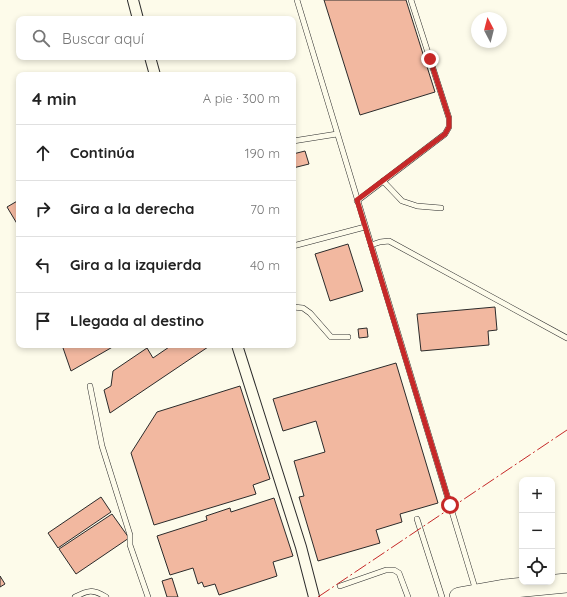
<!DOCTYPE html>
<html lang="es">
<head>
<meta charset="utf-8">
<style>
  :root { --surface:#fff; --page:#f2f2f2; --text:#222; --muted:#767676; --line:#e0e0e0 }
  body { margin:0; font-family:Quicksand,sans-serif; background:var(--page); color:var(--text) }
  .controls { position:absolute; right:12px; bottom:12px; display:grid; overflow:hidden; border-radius:8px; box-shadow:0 2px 6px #0003 }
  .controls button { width:36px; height:36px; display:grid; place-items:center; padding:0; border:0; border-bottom:1px solid var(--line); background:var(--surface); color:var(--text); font:20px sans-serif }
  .compass { position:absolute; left:471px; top:12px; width:36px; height:36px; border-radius:50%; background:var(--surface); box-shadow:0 2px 6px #0003; rotate:353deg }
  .stop { position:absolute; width:12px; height:12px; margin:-9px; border:3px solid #c62828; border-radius:50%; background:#fff }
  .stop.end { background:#c62828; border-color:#fff; box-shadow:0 1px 4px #0008 }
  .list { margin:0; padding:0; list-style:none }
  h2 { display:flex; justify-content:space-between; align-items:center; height:52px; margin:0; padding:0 16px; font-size:17px }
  h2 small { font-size:13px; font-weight:400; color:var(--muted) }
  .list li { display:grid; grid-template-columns:26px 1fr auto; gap:12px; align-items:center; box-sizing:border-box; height:56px; padding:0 16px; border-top:1px solid var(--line) }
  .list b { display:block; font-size:15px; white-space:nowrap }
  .list em { font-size:13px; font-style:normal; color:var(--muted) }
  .icon { flex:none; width:22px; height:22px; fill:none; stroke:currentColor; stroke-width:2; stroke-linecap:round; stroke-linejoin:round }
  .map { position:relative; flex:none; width:567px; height:597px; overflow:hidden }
  .search { position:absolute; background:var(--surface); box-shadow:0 2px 6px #0003; left:16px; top:16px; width:280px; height:44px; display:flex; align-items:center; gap:10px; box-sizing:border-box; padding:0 14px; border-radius:8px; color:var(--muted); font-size:15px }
  .panel { position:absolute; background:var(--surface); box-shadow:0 2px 6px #0003; left:16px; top:72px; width:280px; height:276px; border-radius:8px }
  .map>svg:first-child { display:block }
</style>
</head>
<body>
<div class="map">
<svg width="567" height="597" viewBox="0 0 567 597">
  <rect width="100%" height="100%" fill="#fdfbea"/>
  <!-- building -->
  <g fill="#f2b8a0" stroke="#2b2b2b">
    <path d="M324,0H406L435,92L360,115Z"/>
    <path d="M305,151L309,164L293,168V154Z"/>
    <path d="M19,200V227L7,207Z"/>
    <path d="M348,244L363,291L330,301L315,254Z"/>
    <path d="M495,307L497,330L488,331L489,345L421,351L417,314Z"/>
    <path d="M367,328L368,337L359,338L358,329Z"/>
    <path d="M62,345H116L71,371Z"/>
    <path d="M172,345H211L110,413L104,390L111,386L113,371L147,348L153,358Z"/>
    <path d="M396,363L438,503L400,514L402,522L376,530L380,543L318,561L299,497L304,496L294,461L325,452L316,421L283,431L273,399Z"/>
    <path d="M240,386L270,479L253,485L256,494L154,525L131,453L157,412Z"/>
    <path d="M101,497L111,512L58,548L48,533Z"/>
    <path d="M274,498L293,556L273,562L277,576L219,595L215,584L204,587L202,582L198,584L193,568L170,575L157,536L207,520L206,516L230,508L231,512Z"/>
    <path d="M112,514L129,538L76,574L59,549Z"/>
    <path d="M0,576L5,584L0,587Z"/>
    <path d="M172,578L178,597H167L162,581Z"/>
  </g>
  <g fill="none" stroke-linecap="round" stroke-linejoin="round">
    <!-- lane casing -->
    <g stroke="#2b2b2b" stroke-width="6">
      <g id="lane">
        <path d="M297,0L476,591"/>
        <path d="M293,141L337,134"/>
        <path d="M383,181L402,201L417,206L441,208"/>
        <path d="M357,201L445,134L449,127V118L411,0"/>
        <path d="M371,245L380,242L389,241L567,338"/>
        <path d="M293,246L365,227"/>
        <path d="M293,307L303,308L310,313L331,337H348"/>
        <path d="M90,386L102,446L130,535V545L148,597"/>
        <path d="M417,519L442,597"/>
        <path d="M340,586L386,570H394L399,573L408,597"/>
        <path d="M75,597C88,590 93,589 106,597"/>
      </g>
    </g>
    <!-- street casing -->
    <g stroke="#2b2b2b" stroke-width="12">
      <g id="street">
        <path d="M133,0L138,19"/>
        <path d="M150,57L155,75"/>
        <path d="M237,345L301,547L314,597"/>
      </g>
    </g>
    <!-- highway casing -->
    <g stroke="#2b2b2b" stroke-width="20">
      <path id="highway" d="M459,597L504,589L567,583"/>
    </g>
    <!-- lane -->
    <use href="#lane" stroke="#fdfbea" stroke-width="5"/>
    <!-- street -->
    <use href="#street" stroke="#fdfbea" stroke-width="10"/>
    <!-- highway -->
    <use href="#highway" stroke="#fdfbea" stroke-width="19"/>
    <!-- power -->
    <path stroke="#c62828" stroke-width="1" stroke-dasharray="14 3 2 3" stroke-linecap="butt" d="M318,597L567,430"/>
  </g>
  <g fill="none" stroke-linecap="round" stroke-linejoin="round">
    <!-- route -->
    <path stroke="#c62828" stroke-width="5" d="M430,59L449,118V127L445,134L357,200L450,505"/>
  </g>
</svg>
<div class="controls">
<button>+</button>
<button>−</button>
<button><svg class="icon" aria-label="locate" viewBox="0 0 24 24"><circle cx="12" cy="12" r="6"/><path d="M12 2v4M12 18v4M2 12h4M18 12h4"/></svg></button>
</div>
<svg class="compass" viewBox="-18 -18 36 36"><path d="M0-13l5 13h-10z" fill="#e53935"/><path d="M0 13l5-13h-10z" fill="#767676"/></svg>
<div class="stop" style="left:450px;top:505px"></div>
<div class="stop end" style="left:430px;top:59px"></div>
<div class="search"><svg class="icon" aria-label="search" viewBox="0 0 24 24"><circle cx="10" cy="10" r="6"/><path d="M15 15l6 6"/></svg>Buscar aquí</div>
<section class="panel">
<h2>4 min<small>A pie · 300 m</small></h2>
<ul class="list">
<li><svg class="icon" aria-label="ahead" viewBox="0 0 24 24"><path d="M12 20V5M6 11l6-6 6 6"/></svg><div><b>Continúa</b></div><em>190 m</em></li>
<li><svg class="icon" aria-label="right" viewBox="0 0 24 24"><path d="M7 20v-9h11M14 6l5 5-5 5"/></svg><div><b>Gira a la derecha</b></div><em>70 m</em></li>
<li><svg class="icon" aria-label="left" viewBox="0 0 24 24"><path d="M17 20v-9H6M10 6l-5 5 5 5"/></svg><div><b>Gira a la izquierda</b></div><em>40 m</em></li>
<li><svg class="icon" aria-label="arrive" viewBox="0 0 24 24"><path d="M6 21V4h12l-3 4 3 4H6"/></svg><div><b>Llegada al destino</b></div></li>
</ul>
</section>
</div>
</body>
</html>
